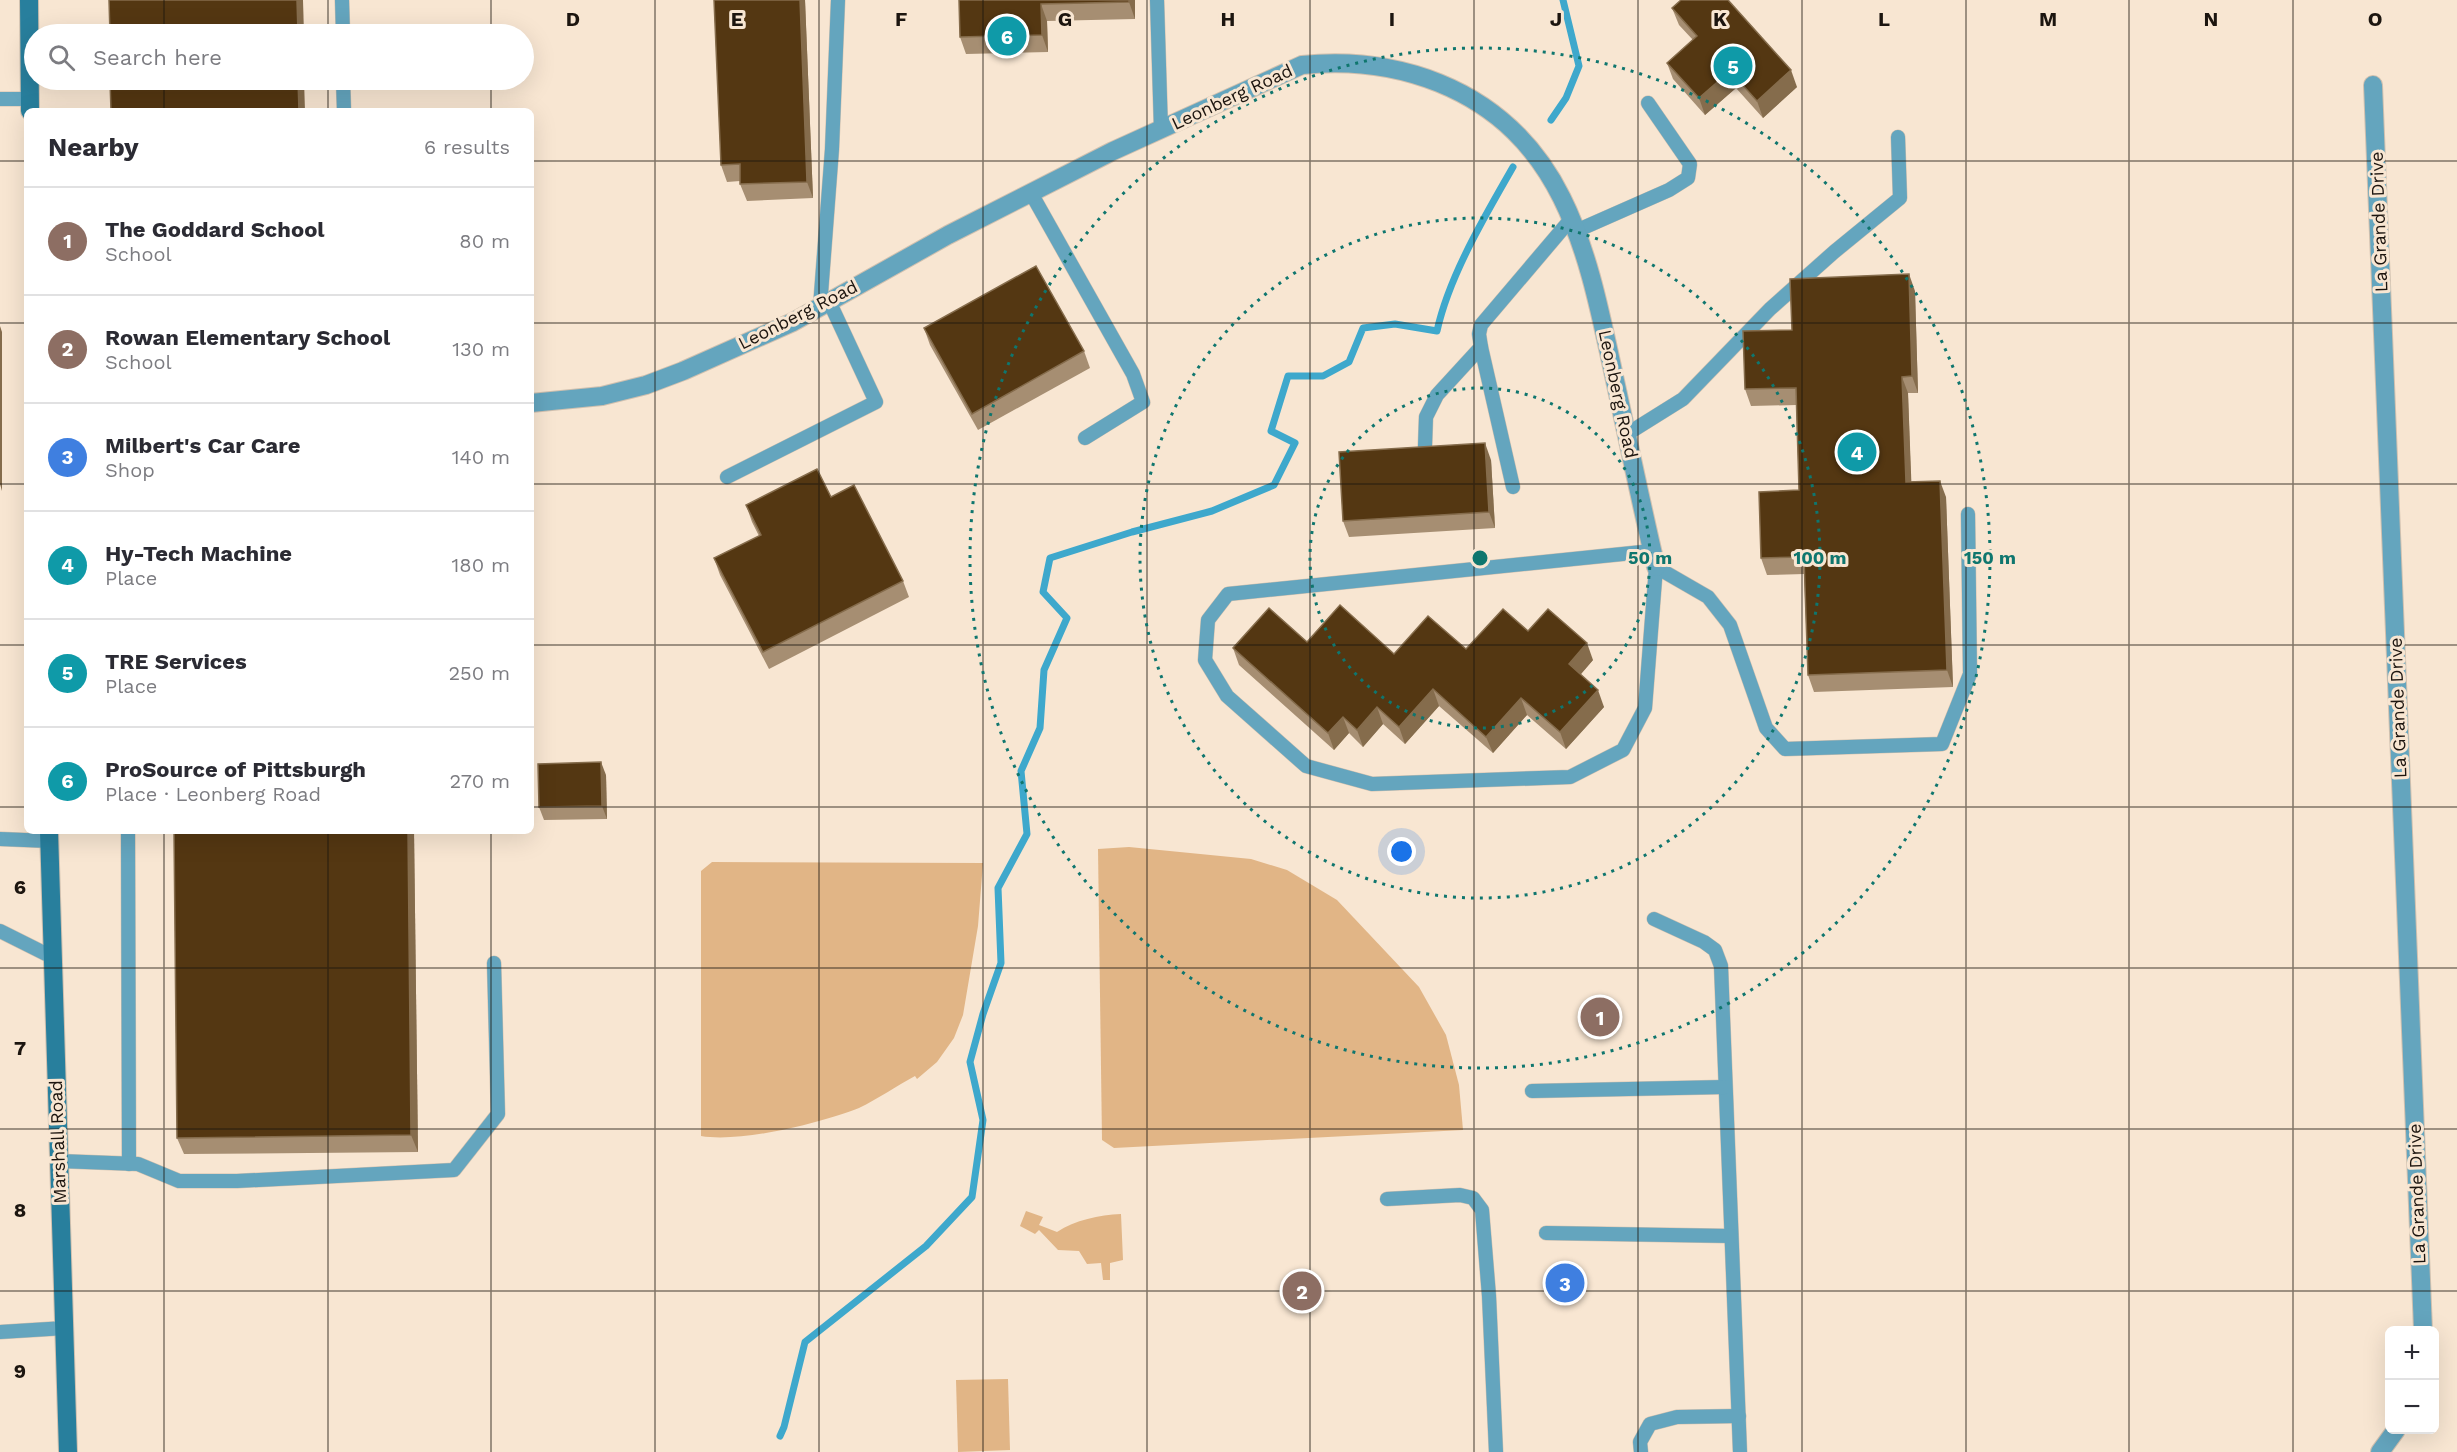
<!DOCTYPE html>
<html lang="en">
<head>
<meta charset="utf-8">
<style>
  :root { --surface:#fff; --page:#f2f2f3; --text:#2b2b33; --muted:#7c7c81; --line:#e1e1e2; --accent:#26657a }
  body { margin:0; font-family:"Work Sans",sans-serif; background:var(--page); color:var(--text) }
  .controls { position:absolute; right:18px; bottom:18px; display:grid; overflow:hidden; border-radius:9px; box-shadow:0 6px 24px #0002 }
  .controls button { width:54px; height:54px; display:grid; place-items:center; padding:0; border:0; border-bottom:2px solid var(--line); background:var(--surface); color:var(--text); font:30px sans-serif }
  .you { position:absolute; left:1402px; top:852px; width:21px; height:21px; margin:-15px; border:4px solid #fff; border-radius:50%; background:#1a73e8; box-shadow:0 0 0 9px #1a73e833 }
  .badge { display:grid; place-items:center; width:39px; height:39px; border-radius:50%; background:var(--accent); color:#fff; font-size:20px; font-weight:700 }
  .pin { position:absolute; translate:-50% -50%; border:3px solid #fff; box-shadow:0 2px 6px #0006 }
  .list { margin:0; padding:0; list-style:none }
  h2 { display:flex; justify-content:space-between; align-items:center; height:78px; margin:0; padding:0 24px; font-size:26px }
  h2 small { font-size:20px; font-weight:400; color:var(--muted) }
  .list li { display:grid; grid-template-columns:39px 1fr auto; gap:18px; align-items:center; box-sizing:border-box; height:108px; padding:0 24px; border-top:2px solid var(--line) }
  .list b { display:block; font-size:22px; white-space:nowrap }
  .list p { margin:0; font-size:20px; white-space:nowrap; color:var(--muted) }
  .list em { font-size:20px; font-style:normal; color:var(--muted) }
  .icon { flex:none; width:33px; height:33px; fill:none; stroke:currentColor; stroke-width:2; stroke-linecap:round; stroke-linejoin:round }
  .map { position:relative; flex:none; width:2457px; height:1452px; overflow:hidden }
  .search { position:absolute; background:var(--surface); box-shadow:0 6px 24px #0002; left:24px; top:24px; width:510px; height:66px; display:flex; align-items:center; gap:15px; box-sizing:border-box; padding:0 21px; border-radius:33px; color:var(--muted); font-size:22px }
  .panel { position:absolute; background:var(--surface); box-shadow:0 6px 24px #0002; left:24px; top:108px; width:510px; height:726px; border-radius:9px }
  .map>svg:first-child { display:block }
</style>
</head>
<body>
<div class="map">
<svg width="2457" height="1452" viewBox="0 0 2457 1452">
  <rect width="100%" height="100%" fill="#f8e6d2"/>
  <!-- green -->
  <g fill="#e1b586">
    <path d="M1129,847L1251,859L1287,870L1337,900L1419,987L1446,1035L1459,1085L1463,1130L1114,1148L1102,1140L1098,849Z"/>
    <path d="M712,862L983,863L978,926L963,1015L954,1038L937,1062L917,1079L915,1076C896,1086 878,1099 859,1108C821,1123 741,1143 701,1136V871Z"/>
    <path d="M1026,1211L1043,1217L1039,1225L1057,1232C1075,1220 1099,1215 1121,1214L1123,1260L1110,1263V1280H1103L1101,1263L1087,1264L1079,1251L1058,1250L1039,1230L1035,1234L1020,1226Z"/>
    <path d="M1008,1379L1010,1450L958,1452L956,1380Z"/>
  </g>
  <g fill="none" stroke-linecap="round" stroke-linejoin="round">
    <!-- stream -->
    <g stroke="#3ea8cc" stroke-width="7">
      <path d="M1551,120L1566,98L1579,66L1563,0"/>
      <path d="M780,1436L784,1427L805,1342L926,1246L972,1197L983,1120L970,1062L983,1014L1001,963L998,888L1027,834L1021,771L1040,728L1044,670L1067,618L1043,592L1050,558L1132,532L1212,511L1274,485L1295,443L1271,431L1288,376H1323L1349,362L1363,328L1395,324L1437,331C1449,276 1485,216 1513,167"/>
    </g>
    <!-- lane casing -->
    <g stroke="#d0c0af" stroke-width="15">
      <g id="lane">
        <path d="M342,0L343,34"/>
        <path d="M1157,0L1161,130"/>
        <path d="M343,80L344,111"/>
        <path d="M0,99H30"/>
        <path d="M1031,193L1133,374L1143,402L1085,438"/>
        <path d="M1576,231L1669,190L1688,178L1690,164L1648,103"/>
        <path d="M820,307L832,149L838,0"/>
        <path d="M1627,434L1683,399L1770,309L1834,252L1900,198L1898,137"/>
        <path d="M1425,446L1426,417L1437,395L1481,347"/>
        <path d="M727,477L876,402L829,301"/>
        <path d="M1513,487L1481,347L1479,334L1481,325L1571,219"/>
        <path d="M1652,551L1228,594L1208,620L1205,660L1227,696L1306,766L1372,784L1570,777L1623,750L1645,708L1656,567L1708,597L1730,625L1766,728L1785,749L1942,744L1970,674L1968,514"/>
        <path d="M128,831L129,1164"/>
        <path d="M0,839L49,841"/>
        <path d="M1654,919L1704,942L1715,950L1721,966L1740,1452"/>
        <path d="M0,931L52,957"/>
        <path d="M1532,1091L1725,1087"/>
        <path d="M59,1161L138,1164L179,1181H237L454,1170L498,1114L494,963"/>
        <path d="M1387,1199L1460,1195L1473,1198L1482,1210L1489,1296L1496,1452"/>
        <path d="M1546,1233L1731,1236"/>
        <path d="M0,1332L65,1328"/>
        <path d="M1641,1452L1640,1442L1650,1424L1677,1417L1739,1416"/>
      </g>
    </g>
    <!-- street casing -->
    <g stroke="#d0c0af" stroke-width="20">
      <g id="street">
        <path d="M2373,85L2423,1330"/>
        <path d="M531,403L602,396L646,385L683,371L793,322L948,235L1113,151L1302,65C1350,60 1394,65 1439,83C1567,135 1588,256 1614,376C1628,440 1641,503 1656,567"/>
        <path d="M2380,1452L2396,1430"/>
      </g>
    </g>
    <!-- secondary casing -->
    <g stroke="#d0c0af" stroke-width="20">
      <g id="secondary">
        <path d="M29,0L30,111"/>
        <path d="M49,831L68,1452"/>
      </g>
    </g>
    <!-- lane -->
    <use href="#lane" stroke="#64a5be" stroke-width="14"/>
    <!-- street -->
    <use href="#street" stroke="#64a5be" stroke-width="18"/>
    <!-- secondary -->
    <use href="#secondary" stroke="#287f9d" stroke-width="18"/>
  </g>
  <!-- wall -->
  <g fill="#a68e72">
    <path d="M714,0H805L813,198L747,201L740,184V181L727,182L721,165Z"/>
    <path d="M959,0H1135V19L1047,21L1048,52L966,54L960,37Z"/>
    <path d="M1672,8L1797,87L1763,118L1736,88L1705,115L1673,79L1667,63L1693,40L1679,25Z"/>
    <path d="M1915,291L1918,393H1908L1911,482L1946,497L1953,687L1814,692L1808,675L1804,574L1767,575L1761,558L1799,490L1796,405L1751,406L1745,389L1792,330Z"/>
    <path d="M924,328L1084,351L1090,368L978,430L930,345Z"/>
    <path d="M1491,460L1495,528L1349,537L1343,521Z"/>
    <path d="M831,497L903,581L909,597L769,669L720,575L714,558L759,536L752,522L746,505Z"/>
    <path d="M1528,631L1593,660L1580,675L1604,707L1566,749L1527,715L1493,753L1439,706L1405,744L1383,724L1363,747L1349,733L1334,750L1239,665L1233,648L1394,654L1466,649Z"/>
    <path d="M606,775L607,819L544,820L539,807Z"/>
    <path d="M414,831L418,1152L184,1154L177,1138Z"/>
  </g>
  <!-- shaded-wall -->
  <g fill="#856c4c">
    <path d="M297,0H303L304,34H298Z"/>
    <path d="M800,0H805L813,198L807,182Z"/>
    <path d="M1129,0H1135V19L1129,2Z"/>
    <path d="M1041,4L1047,21L1048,52L1042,35Z"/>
    <path d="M1791,70L1797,87L1763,118L1757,101Z"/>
    <path d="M1730,71L1736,88L1705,115L1699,98Z"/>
    <path d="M298,80H304L305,111H299Z"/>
    <path d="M1909,274L1915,291L1918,393L1912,376Z"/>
    <path d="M0,326L2,332V491L0,484Z"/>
    <path d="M1902,377L1908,393L1912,499L1906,482Z"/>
    <path d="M1485,443L1491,460L1495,528L1489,512Z"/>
    <path d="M1940,481L1946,497L1953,687L1947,670Z"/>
    <path d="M1587,643L1593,660L1575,681L1569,664Z"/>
    <path d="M1433,689L1439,706L1405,744L1399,727Z"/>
    <path d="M1598,690L1604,707L1566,749L1560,732Z"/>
    <path d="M1521,698L1527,715L1493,753L1486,737Z"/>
    <path d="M1377,707L1383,724L1363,747L1357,730Z"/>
    <path d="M1343,717L1349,733L1334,750L1328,733Z"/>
    <path d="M601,762L606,775L607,819L602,806Z"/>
    <path d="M408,831H414L418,1152L411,1135Z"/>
  </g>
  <!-- building -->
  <g fill="#543712" stroke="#856c4c" stroke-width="1.5">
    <path d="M109,0H297L298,34H110Z"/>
    <path d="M714,0H800L807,182L740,184V164L721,165Z"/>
    <path d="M959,0H1129V2L1041,4L1042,35L960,37Z"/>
    <path d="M1681,0H1728L1791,70L1757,101L1730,71L1699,98L1667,63L1697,36L1672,8Z"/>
    <path d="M110,80H298L299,111H111Z"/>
    <path d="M1036,266L1084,351L972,414L924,328Z"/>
    <path d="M1909,274L1912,376L1902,377L1906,482L1940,481L1947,670L1808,675L1804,557L1761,558L1759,492L1799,490L1796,388L1745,389L1743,331L1792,330L1790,279Z"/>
    <path d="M1485,443L1489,512L1343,521L1339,452Z"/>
    <path d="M817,469L831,497L854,485L903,581L763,652L714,558L761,535L746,505Z"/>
    <path d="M1340,605L1394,654L1428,616L1466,649L1503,609L1528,631L1548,609L1587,643L1569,664L1598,690L1560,732L1521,698L1486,737L1433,689L1399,727L1377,707L1357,730L1343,717L1328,733L1233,648L1269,608L1307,642Z"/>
    <path d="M601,762L602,806L539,807L538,764Z"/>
    <path d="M174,831H408L411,1135L177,1138Z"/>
  </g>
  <!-- grid -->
  <path fill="none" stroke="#1c150f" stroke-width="1.5" stroke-opacity="0.55" d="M164,0V34M328,0V34M491,0V34M655,0V1452M819,0V1452M983,0V1452M1147,0V1452M1310,0V1452M1474,0V1452M1638,0V1452M1802,0V1452M1966,0V1452M2129,0V1452M2293,0V1452M164,80V111M328,80V111M491,80V111M0,161H27M531,161H2457M0,323H27M531,323H2457M0,484H27M531,484H2457M0,645H27M531,645H2457M0,807H27M531,807H2457M164,831V1452M328,831V1452M491,831V1452M0,968H2457M0,1129H2457M0,1291H2457"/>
  <!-- distance rings -->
  <g fill="none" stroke="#0f766e" stroke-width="3" stroke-dasharray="3 6">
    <circle cx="1480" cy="558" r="170"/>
    <circle cx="1480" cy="558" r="340"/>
    <circle cx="1480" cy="558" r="510"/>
  </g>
  <g text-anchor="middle" stroke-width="6" stroke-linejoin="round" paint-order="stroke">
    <!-- street labels -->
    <g font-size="18" fill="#1c150f" stroke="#f8e6d2">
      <text transform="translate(1232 97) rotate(-25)" y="6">Leonberg Road</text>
      <text transform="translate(2379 222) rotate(-92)" y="6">La Grande Drive</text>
      <text transform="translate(798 315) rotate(-27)" y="6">Leonberg Road</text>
      <text transform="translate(1618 394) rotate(78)" y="6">Leonberg Road</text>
      <text transform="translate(2398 708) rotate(-92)" y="6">La Grande Drive</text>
      <text transform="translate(58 1142) rotate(-92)" y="6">Marshall Road</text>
      <text transform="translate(2417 1194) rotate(-92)" y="6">La Grande Drive</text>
    </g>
  </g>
  <g font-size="20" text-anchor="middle" font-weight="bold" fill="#1c150f" stroke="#f8e6d2" stroke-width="6" stroke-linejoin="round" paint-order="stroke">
    <text x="573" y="26">D</text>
    <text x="737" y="26">E</text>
    <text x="901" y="26">F</text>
    <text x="1065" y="26">G</text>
    <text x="1228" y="26">H</text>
    <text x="1392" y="26">I</text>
    <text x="1556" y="26">J</text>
    <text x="1720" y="26">K</text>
    <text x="1884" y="26">L</text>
    <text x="2048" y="26">M</text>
    <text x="2211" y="26">N</text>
    <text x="2375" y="26">O</text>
    <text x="20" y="894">6</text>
    <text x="20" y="1055">7</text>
    <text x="20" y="1217">8</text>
    <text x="20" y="1378">9</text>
  </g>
  <circle cx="1480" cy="558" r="9" fill="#0f766e" stroke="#f8e6d2" stroke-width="3"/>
  <g font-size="18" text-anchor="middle" font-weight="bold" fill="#0f766e" stroke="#f8e6d2" stroke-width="6" stroke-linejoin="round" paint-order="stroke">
    <text x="1650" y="564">50 m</text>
    <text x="1820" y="564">100 m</text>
    <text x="1990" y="564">150 m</text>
  </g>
</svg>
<div class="controls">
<button>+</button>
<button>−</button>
</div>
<div class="you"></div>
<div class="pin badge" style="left:1600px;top:1017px;background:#8d6e63">1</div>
<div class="pin badge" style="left:1302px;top:1291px;background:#8d6e63">2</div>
<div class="pin badge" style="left:1565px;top:1283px;background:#3f7fe0">3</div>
<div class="pin badge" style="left:1857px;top:452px;background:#0f9aa8">4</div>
<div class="pin badge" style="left:1733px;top:66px;background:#0f9aa8">5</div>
<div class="pin badge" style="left:1007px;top:36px;background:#0f9aa8">6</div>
<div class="search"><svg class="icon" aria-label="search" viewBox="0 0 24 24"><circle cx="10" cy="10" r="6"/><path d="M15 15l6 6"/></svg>Search here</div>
<section class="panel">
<h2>Nearby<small>6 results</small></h2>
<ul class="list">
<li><span class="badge" style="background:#8d6e63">1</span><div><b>The Goddard School</b><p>School</p></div><em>80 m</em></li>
<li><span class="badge" style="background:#8d6e63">2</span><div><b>Rowan Elementary School</b><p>School</p></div><em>130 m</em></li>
<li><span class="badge" style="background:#3f7fe0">3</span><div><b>Milbert's Car Care</b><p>Shop</p></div><em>140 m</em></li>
<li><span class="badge" style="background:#0f9aa8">4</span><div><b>Hy-Tech Machine</b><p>Place</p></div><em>180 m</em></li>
<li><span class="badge" style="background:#0f9aa8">5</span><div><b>TRE Services</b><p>Place</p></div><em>250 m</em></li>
<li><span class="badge" style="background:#0f9aa8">6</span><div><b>ProSource of Pittsburgh</b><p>Place · Leonberg Road</p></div><em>270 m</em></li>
</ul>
</section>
</div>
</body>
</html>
